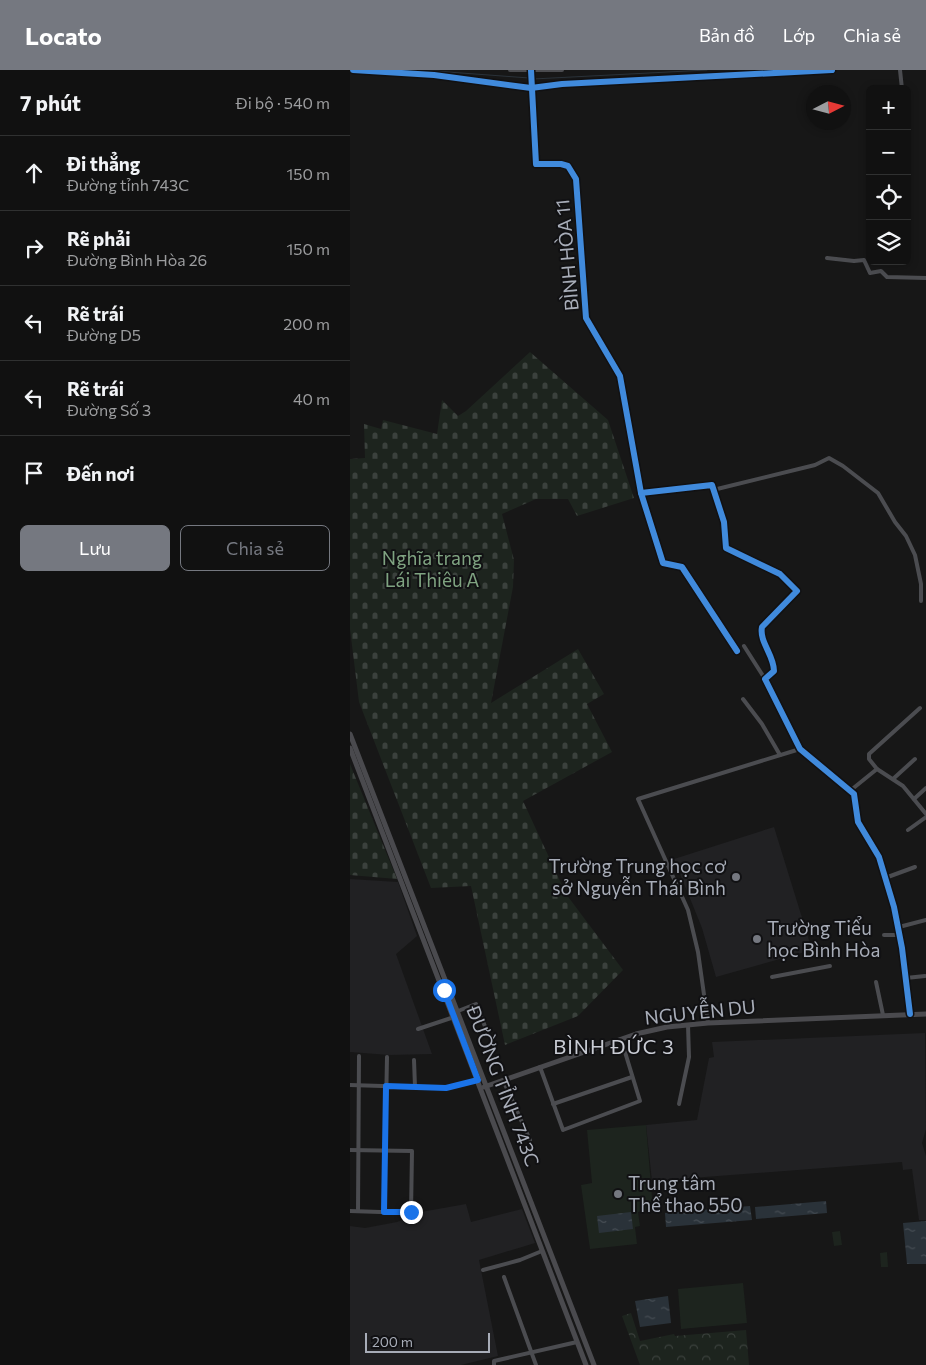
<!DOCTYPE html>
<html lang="vi">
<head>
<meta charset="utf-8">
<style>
  :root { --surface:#111; --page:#1a1a1a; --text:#f1f3f6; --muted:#9c9d9f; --line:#303131; --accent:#757880 }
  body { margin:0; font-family:Commissioner,sans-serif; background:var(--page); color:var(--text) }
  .controls { position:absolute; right:15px; top:15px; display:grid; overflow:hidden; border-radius:8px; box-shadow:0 2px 8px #0003 }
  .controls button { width:45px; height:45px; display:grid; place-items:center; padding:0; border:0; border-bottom:1px solid var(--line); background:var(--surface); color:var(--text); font:25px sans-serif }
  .compass { position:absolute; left:456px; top:15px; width:45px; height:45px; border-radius:50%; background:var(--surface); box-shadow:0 2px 8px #0003; rotate:84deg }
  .scale { position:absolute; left:15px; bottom:12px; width:125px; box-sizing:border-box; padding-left:5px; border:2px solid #a8adb8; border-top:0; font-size:14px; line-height:18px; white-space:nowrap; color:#a8adb8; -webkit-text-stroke:4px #111113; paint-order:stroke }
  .stop { position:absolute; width:15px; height:15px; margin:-11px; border:4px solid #1a73e8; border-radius:50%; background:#fff }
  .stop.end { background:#1a73e8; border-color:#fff; box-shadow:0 1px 5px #0008 }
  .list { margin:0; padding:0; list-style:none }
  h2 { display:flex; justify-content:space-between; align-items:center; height:65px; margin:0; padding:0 20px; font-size:21px }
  h2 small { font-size:16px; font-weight:400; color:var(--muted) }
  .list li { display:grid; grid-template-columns:32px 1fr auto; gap:15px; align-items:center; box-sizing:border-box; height:75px; padding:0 20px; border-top:1px solid var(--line) }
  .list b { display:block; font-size:19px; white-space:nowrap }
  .list p { margin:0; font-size:16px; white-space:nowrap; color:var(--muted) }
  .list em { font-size:16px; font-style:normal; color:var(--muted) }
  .actions { display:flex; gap:10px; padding:15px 20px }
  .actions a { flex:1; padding:11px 0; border:1px solid var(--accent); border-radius:8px; text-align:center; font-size:18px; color:var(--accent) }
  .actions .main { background:var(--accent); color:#fff }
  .icon { flex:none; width:28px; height:28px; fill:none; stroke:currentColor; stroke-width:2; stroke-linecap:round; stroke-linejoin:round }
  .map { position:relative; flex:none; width:576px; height:1295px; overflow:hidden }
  header { display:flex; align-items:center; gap:30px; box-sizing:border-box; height:70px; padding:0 25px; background:var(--accent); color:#fff }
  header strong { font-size:24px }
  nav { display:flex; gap:28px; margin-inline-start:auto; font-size:18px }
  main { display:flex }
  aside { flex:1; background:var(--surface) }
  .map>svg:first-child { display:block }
</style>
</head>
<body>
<header>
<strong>Locato</strong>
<nav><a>Bản đồ</a><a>Lớp</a><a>Chia sẻ</a></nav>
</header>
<main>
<aside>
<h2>7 phút<small>Đi bộ · 540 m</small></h2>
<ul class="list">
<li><svg class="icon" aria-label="ahead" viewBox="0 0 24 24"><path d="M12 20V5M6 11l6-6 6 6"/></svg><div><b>Đi thẳng</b><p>Đường tỉnh 743C</p></div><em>150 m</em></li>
<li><svg class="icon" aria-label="right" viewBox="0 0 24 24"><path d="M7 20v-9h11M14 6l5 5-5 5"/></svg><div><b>Rẽ phải</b><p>Đường Bình Hòa 26</p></div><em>150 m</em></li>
<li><svg class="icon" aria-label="left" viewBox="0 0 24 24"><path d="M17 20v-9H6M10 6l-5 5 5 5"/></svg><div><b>Rẽ trái</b><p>Đường D5</p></div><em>200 m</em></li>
<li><svg class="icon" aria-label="left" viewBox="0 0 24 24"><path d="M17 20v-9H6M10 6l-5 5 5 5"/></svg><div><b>Rẽ trái</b><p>Đường Số 3</p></div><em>40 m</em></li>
<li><svg class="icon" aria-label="arrive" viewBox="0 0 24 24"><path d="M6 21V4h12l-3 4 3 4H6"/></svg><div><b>Đến nơi</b></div></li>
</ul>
<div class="actions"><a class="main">Lưu</a><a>Chia sẻ</a></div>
</aside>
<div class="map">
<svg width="576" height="1295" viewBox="0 0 576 1295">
  <defs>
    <pattern id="forest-crowns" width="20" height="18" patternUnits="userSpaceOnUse" patternTransform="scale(1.25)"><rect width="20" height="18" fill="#1d241e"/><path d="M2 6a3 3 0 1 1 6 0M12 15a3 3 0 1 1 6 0" fill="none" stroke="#3b413d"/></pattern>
    <pattern id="cemetery-stones" width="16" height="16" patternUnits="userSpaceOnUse" patternTransform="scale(1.25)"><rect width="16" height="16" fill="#1d241e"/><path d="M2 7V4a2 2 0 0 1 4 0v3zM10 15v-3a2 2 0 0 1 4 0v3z" fill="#3b413d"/></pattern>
    <pattern id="water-ripples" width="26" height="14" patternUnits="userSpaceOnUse" patternTransform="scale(1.25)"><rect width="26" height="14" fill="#2a3239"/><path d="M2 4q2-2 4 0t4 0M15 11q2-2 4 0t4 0" fill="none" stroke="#464d54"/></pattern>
  </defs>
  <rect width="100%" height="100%" fill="#171717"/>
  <!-- built -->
  <g fill="#212123">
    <path d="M424,757L462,880L366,907L352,858L324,789Z"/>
    <path d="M0,809L48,812L67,866L46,884L82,984L39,985L0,982Z"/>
    <path d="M575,963L576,1059L572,1073L576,1086V1150H569L562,1099L553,1100L552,1092L302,1111L296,1055L347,1050L359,988L364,987L362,972Z"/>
    <path d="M116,1134L121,1152L172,1139L185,1173L129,1190L148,1286L111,1295H0V1156L15,1158L47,1152L71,1142Z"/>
  </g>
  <!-- grass -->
  <g fill="#1d241e">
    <path d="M296,1055L303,1139L288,1142L290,1156L285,1157L287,1174L240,1179L231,1115L242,1113L237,1060Z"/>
    <path d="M490,1161L492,1175L484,1176L482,1162Z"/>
    <path d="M537,1182L538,1197H531L530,1183Z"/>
    <path d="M393,1213L397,1253L331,1259L328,1219Z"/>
  </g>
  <!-- forest -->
  <path fill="url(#forest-crowns)" d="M281,1243L290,1271L324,1264L325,1266L396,1260L399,1295H290L272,1246Z"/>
  <!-- cemetery -->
  <g fill="url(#cemetery-stones)">
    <path d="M180,282L258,350L284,428L227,446L218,429H186L152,444L164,490L163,517L141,633L228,579L254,624L237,634L262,682L173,731L216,824L273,900L228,946L155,975L121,816L81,818L9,632L0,559V389L15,388L14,354L31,359L33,350L87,364L92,330L108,346L116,341Z"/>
    <path d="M0,694L47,809L0,805Z"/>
  </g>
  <!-- water -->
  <g fill="url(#water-ripples)">
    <path d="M476,1131L477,1143L406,1149L405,1137Z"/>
    <path d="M400,1136L402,1150L316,1157L315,1143Z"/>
    <path d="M281,1142L283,1159L249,1163L247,1146Z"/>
    <path d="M576,1151V1194H557L553,1153Z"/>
    <path d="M318,1226L321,1253L290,1257L285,1231Z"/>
  </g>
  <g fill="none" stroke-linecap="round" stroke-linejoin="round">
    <!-- stream -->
    <g stroke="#2a3239" stroke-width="1">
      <path d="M71,0L179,8"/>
      <path d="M183,9L357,0"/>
    </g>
    <!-- street -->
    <g stroke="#4b4c50" stroke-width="4">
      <path d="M3,0L84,5L181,18L212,14L482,0"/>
      <path d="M160,0H212"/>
      <path d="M181,0L186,94H211L218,96L226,109L236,248L270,306L291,423L313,493L332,497L387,581"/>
      <path d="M550,0L552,19"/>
      <path d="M477,188L504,191L514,190L520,203L531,201L537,207L576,208"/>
      <path d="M363,420L465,395L479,388L493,396L528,423L545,452L556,466L565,485L571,514V531"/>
      <path d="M291,423L362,415L374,452L376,478L430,504L447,521L412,557C409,572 424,585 424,601L415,609L450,679L504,724L508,752L529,787L544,837L552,878L560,944"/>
      <path d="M394,576L415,609"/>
      <path d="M393,629L412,654L430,685"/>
      <path d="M527,699L519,689V684L570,638"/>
      <path d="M543,709L565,689"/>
      <path d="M501,720L527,699L553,716L576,744"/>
      <path d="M564,729L576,718"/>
      <path d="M558,760L576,747"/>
      <path d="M535,808L565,797"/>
      <path d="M549,857L576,850"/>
      <path d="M534,865H550"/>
      <path d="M422,907L480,896"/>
      <path d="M556,908L575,906"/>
      <path d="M526,912L533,945"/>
      <path d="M108,941L126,934L136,959"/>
      <path d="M358,953L348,882L338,840L288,729L450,679"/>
      <path d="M68,959L104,947"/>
      <path d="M64,990L65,1017"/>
      <path d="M190,997L213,1060L290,1031L271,969"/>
      <path d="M153,1010L180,1070"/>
      <path d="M0,1015L96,1018L128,1010"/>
      <path d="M203,1034L282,1007"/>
      <path d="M329,1034L339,987L338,955"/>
      <path d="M0,1080L62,1081L61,1143L0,1141"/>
      <path d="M8,1141L9,986"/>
      <path d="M34,1142L37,987"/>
      <path d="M133,1200L170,1190L192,1181"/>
      <path d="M154,1207L186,1295"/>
      <path d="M144,1295V1291L227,1272"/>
    </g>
    <!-- secondary -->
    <g stroke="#4a4a4e" stroke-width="5">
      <path d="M0,664L244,1295"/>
      <path d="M0,678L236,1295"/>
      <path d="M134,1017L286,964L317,957L358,953L576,944"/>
    </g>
    <!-- cycleway casing -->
    <g stroke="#111113" stroke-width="9">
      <g id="cycleway">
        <path d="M3,0L84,5L181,18L212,14L482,0"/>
        <path d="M181,0L186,94H211L218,96L226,109L236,248L270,306L291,423L313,493L332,497L387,581"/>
        <path d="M291,423L362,415L374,452L376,478L430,504L447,521L412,557C409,572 424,585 424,601L415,609L450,679L504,724L508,752L529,787L544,837L552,878L560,944"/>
      </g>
    </g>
    <!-- cycleway -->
    <use href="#cycleway" stroke="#408adc" stroke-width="6"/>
  </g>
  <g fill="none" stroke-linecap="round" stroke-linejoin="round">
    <!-- route -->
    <path stroke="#1a73e8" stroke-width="6" d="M61,1142H34L36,1016L96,1018L128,1010L94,920"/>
  </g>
  <!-- markers -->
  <g fill="#757880" stroke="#111113" stroke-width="2">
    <circle cx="386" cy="807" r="5"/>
    <circle cx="407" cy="869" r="5"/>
    <circle cx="268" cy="1124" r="5"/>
  </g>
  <g text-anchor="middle" stroke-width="4" stroke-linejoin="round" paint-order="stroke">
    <!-- street labels -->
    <g font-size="19" fill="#a8adb8" stroke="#111113">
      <text transform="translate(217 185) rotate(-95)" y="7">BÌNH HÒA 11</text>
      <text transform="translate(350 942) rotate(-6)" y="7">NGUYỄN DU</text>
      <text transform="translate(153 1016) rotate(69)" y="7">ĐƯỜNG TỈNH 743C</text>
    </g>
    <!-- park labels -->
    <g font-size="19" fill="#7fa381" stroke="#111113">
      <text x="82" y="495">Nghĩa trang<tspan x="82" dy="22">Lái Thiêu A</tspan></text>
    </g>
    <!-- poi labels -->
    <g font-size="19" fill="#a8adb8" stroke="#111113" text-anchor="start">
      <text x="376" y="803" text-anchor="end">Trường Trung học cơ<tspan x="376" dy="22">sở Nguyễn Thái Bình</tspan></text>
      <text x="417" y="865">Trường Tiểu<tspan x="417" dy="22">học Bình Hòa</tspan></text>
      <text x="278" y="1120">Trung tâm<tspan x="278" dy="22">Thể thao 550</tspan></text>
    </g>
    <!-- neighbourhood labels -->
    <g font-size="20" letter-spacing="1" fill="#c9ccd4" stroke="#111113">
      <text x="264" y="984">BÌNH ĐỨC 3</text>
    </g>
  </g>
</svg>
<div class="controls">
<button>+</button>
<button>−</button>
<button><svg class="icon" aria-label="locate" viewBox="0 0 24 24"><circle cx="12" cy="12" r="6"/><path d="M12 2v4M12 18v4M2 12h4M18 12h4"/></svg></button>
<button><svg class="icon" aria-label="layers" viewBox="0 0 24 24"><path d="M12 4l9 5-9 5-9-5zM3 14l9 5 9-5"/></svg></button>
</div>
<svg class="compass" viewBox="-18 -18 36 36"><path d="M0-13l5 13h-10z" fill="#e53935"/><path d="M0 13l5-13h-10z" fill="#9c9d9f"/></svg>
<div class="scale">200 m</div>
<div class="stop" style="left:94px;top:920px"></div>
<div class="stop end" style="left:61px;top:1142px"></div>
</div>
</main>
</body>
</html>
